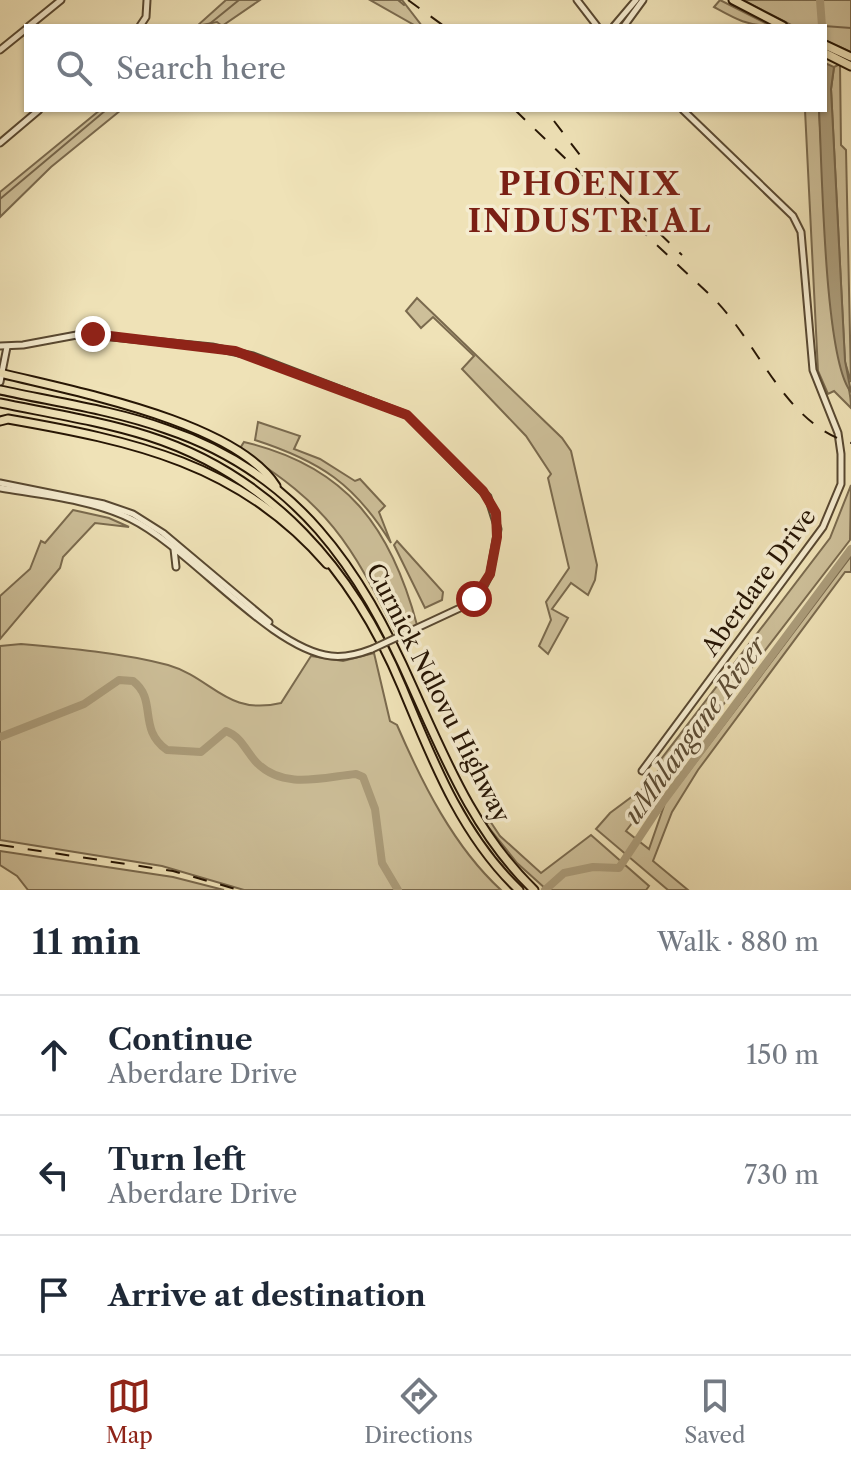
<!DOCTYPE html>
<html lang="en">
<head>
<meta charset="utf-8">
<style>
  :root { --surface:#fff; --page:#f6f6f7; --text:#1f2937; --muted:#747a83; --line:#e0e1e3; --accent:#8f2418 }
  body { margin:0; font-family:"Libre Caslon Text",serif; background:var(--page); color:var(--text) }
  .stop { position:absolute; width:24px; height:24px; margin:-18px; border:6px solid #8f2418; border-radius:50%; background:#fff }
  .stop.end { background:#8f2418; border-color:#fff; box-shadow:0 2px 8px #0008 }
  .list { margin:0; padding:0; list-style:none }
  h2 { display:flex; justify-content:space-between; align-items:center; height:104px; margin:0; padding:0 32px; font-size:34px }
  h2 small { font-size:26px; font-weight:400; color:var(--muted) }
  .list li { display:grid; grid-template-columns:52px 1fr auto; gap:24px; align-items:center; box-sizing:border-box; height:120px; padding:0 32px; border-top:2px solid var(--line) }
  .list b { display:block; font-size:30px; white-space:nowrap }
  .list p { margin:0; font-size:26px; white-space:nowrap; color:var(--muted) }
  .list em { font-size:26px; font-style:normal; color:var(--muted) }
  .icon { flex:none; width:44px; height:44px; fill:none; stroke:currentColor; stroke-width:2; stroke-linecap:round; stroke-linejoin:round }
  .map { position:relative; flex:none; width:851px; height:890px; overflow:hidden }
  .search { position:absolute; background:var(--surface); box-shadow:0 2px 6px #0004; left:24px; right:24px; top:24px; height:88px; display:flex; align-items:center; gap:20px; box-sizing:border-box; padding:0 28px; border-radius:0px; color:var(--muted); font-size:30px }
  .sheet { height:464px; background:var(--surface) }
  nav { display:flex; justify-content:space-around; align-items:center; box-sizing:border-box; height:112px; border-top:2px solid var(--line); background:var(--surface); font-size:22px; color:var(--muted) }
  nav a { display:grid; justify-items:center; gap:4px }
  nav .on { color:var(--accent) }
  .map>svg:first-child { display:block }
</style>
</head>
<body>
<div class="map">
<svg width="851" height="890" viewBox="0 0 851 890">
  <rect width="100%" height="100%" fill="#efe2b7"/>
  <filter id="stains"><feTurbulence type="fractalNoise" baseFrequency=".0025" numOctaves="4"/><feColorMatrix values="0 0 0 0 .2 0 0 0 0 .09 0 0 0 0 .02 0 0 0 .5 -.17"/></filter>
  <radialGradient id="worn" r=".72"><stop offset=".6" stop-color="#630" stop-opacity="0"/><stop offset="1" stop-color="#630" stop-opacity=".3"/></radialGradient>
  <!-- green -->
  <g fill="#cdbf99" stroke="#7a6a4e" stroke-width="2">
    <path d="M226,0H260L222,26L217,22L197,26Z"/>
    <path d="M370,0H402L422,26H416Z"/>
    <path d="M720,0L771,26C747,26 734,18 714,7Z"/>
    <path d="M743,0H851V52L825,40V26H793Z"/>
    <path d="M840,64L841,145L846,150L851,382L845,362L831,89L834,67Z"/>
    <path d="M100,110H121L51,167L0,217V192Z"/>
    <path d="M805,110H819C823,182 827,254 833,325C836,353 851,381 851,408L834,391L828,394L818,371Z"/>
    <path d="M417,298L562,438L571,451L597,565L595,580L588,595L571,583L552,609L568,618L548,654L539,646L551,620L546,602L569,568L548,478L551,474L526,436L462,369L474,356L433,317L421,328L406,311Z"/>
    <path d="M258,422L300,436L294,449L320,459L355,481L360,479L385,506L379,512L391,543C355,484 320,461 255,440Z"/>
    <path d="M244,442C346,466 391,527 417,625L396,634C351,543 328,504 239,450Z"/>
    <path d="M851,485L850,540L626,831L649,849L665,803L851,556V572H845L698,770L672,812L653,861L688,890H668L596,829L610,813L657,778L659,762L830,538Z"/>
    <path d="M73,510L109,518L129,527L95,523L63,557L60,568L0,639V596L30,569L41,541L45,543Z"/>
    <path d="M397,541L443,592L442,600L425,608L394,545Z"/>
    <path d="M21,644C67,648 123,653 168,665C213,678 226,716 281,703L311,656L343,661L374,653L390,721L397,725C422,783 454,847 501,890H244L162,866L0,840V646Z"/>
    <path d="M490,821L500,836L541,873L591,835L649,886L646,890H547L517,863L486,824Z"/>
    <path d="M0,851L173,877L224,890H28L17,876L0,865Z"/>
  </g>
  <!-- water -->
  <path fill="#ab9c7a" stroke="#76664b" stroke-width="2" d="M825,63L834,67L831,89L845,361L851,392C824,361 822,162 819,110H825Z"/>
  <g fill="none" stroke-linecap="round" stroke-linejoin="round">
    <!-- stream -->
    <g stroke="#76664b" stroke-width="2">
      <path d="M398,0L404,5"/>
      <path d="M207,26L239,0"/>
      <path d="M824,26L851,28"/>
      <path d="M0,199L106,110"/>
    </g>
    <!-- river -->
    <g stroke="#ab9c7a" stroke-width="8">
      <path d="M820,0L822,26"/>
      <path d="M0,737L84,704L119,680L133,681C158,700 137,729 167,750L201,752L226,731C242,737 246,752 257,763C284,790 323,777 356,774L363,777L375,809L382,863L398,890"/>
      <path d="M545,890L564,873L593,867L619,868L662,803L851,549"/>
    </g>
    <!-- minor casing -->
    <g stroke="#584831" stroke-width="9">
      <g id="minor">
        <path d="M577,0L597,26"/>
        <path d="M29,26L61,0"/>
        <path d="M140,26L146,17L147,0"/>
        <path d="M614,26L636,0"/>
        <path d="M624,26L643,0"/>
        <path d="M0,50L26,29"/>
        <path d="M0,143L39,110"/>
        <path d="M0,346L23,345L82,334L212,347L253,356L407,415L488,497L498,529L490,574L481,592L460,608L402,635"/>
        <path d="M0,382L7,347"/>
        <path d="M0,483L104,504L133,514L163,533L269,622"/>
        <path d="M0,488C42,495 93,500 131,519C190,548 270,649 331,656C346,658 359,654 372,649"/>
        <path d="M174,549L176,567"/>
        <path d="M642,771L823,527L841,484V454L838,433L813,370L801,232L793,216L683,110"/>
      </g>
    </g>
    <!-- major casing -->
    <g stroke="#261504" stroke-width="11">
      <g id="major">
        <path d="M733,0L783,26"/>
        <path d="M825,45L851,57"/>
        <path d="M825,53L851,66"/>
        <path d="M0,373C71,391 235,421 276,486"/>
        <path d="M0,390C55,402 113,410 166,429C297,473 360,568 413,688C446,761 475,833 534,890"/>
        <path d="M0,403C49,413 100,421 148,436C271,475 354,571 402,687C432,759 461,835 519,890"/>
        <path d="M0,421L8,419C133,441 240,463 327,564"/>
      </g>
    </g>
    <!-- minor -->
    <use href="#minor" stroke="#f5ecd0" stroke-width="5"/>
    <!-- major -->
    <use href="#major" stroke="#efe2b7" stroke-width="7"/>
    <!-- rail -->
    <g stroke="#261504" stroke-width="2" stroke-dasharray="14 14" stroke-linecap="butt">
      <path d="M408,0L444,26"/>
      <path d="M515,110C579,172 645,234 710,295C759,341 782,423 851,443"/>
      <path d="M554,121L586,163"/>
      <path d="M619,194L682,255"/>
      <path d="M0,845L173,871L239,890"/>
    </g>
    <!-- minor-bridge casing -->
    <g stroke="#584831" stroke-width="9" stroke-linecap="butt">
      <path id="minor-bridge" d="M372,649L402,635"/>
    </g>
    <!-- minor-bridge -->
    <use href="#minor-bridge" stroke="#f5ecd0" stroke-width="5"/>
  </g>
  <g fill="none" stroke-linecap="round" stroke-linejoin="round">
    <!-- route -->
    <path stroke="#8f2418" stroke-width="10" d="M93,334L235,351L407,415L483,491L496,513L497,537L490,574L474,599"/>
  </g>
  <g text-anchor="middle" stroke-width="7" stroke-linejoin="round" paint-order="stroke">
    <!-- street labels -->
    <g font-size="24" fill="#261504" stroke="#f5ecd0">
      <text transform="translate(759 582) rotate(-54)" y="8">Aberdare Drive</text>
      <text transform="translate(438 693) rotate(63)" y="8">Curnick Ndlovu Highway</text>
    </g>
    <!-- water labels -->
    <g font-size="26" font-style="italic" fill="#5b4b33" stroke="#f5ecd0">
      <text transform="translate(695 730) rotate(-54)" y="9">uMhlangane River</text>
    </g>
    <!-- district labels -->
    <g font-size="32" font-weight="bold" letter-spacing="2" fill="#7a1f14" stroke="#f5ecd0">
      <text x="590" y="195">PHOENIX<tspan x="590" dy="37">INDUSTRIAL</tspan></text>
    </g>
  </g>
  <rect width="100%" height="100%" filter="url(#stains)"/>
  <rect width="100%" height="100%" fill="url(#worn)"/>
</svg>
<div class="stop" style="left:474px;top:599px"></div>
<div class="stop end" style="left:93px;top:334px"></div>
<div class="search"><svg class="icon" aria-label="search" viewBox="0 0 24 24"><circle cx="10" cy="10" r="6"/><path d="M15 15l6 6"/></svg>Search here</div>
</div>
<section class="sheet">
<h2>11 min<small>Walk · 880 m</small></h2>
<ul class="list">
<li><svg class="icon" aria-label="ahead" viewBox="0 0 24 24"><path d="M12 20V5M6 11l6-6 6 6"/></svg><div><b>Continue</b><p>Aberdare Drive</p></div><em>150 m</em></li>
<li><svg class="icon" aria-label="left" viewBox="0 0 24 24"><path d="M17 20v-9H6M10 6l-5 5 5 5"/></svg><div><b>Turn left</b><p>Aberdare Drive</p></div><em>730 m</em></li>
<li><svg class="icon" aria-label="arrive" viewBox="0 0 24 24"><path d="M6 21V4h12l-3 4 3 4H6"/></svg><div><b>Arrive at destination</b></div></li>
</ul>
</section>
<nav>
<a class="on"><svg class="icon" aria-label="map" viewBox="0 0 24 24"><path d="M3 6l6-2 6 2 6-2v14l-6 2-6-2-6 2zM9 4v14M15 6v14"/></svg>Map</a>
<a><svg class="icon" aria-label="directions" viewBox="0 0 24 24"><path d="M12 3l9 9-9 9-9-9zM9 14v-3h6M13 9l2 2-2 2"/></svg>Directions</a>
<a><svg class="icon" aria-label="saved" viewBox="0 0 24 24"><path d="M7 4h10v16l-5-4-5 4z"/></svg>Saved</a>
</nav>
</body>
</html>
